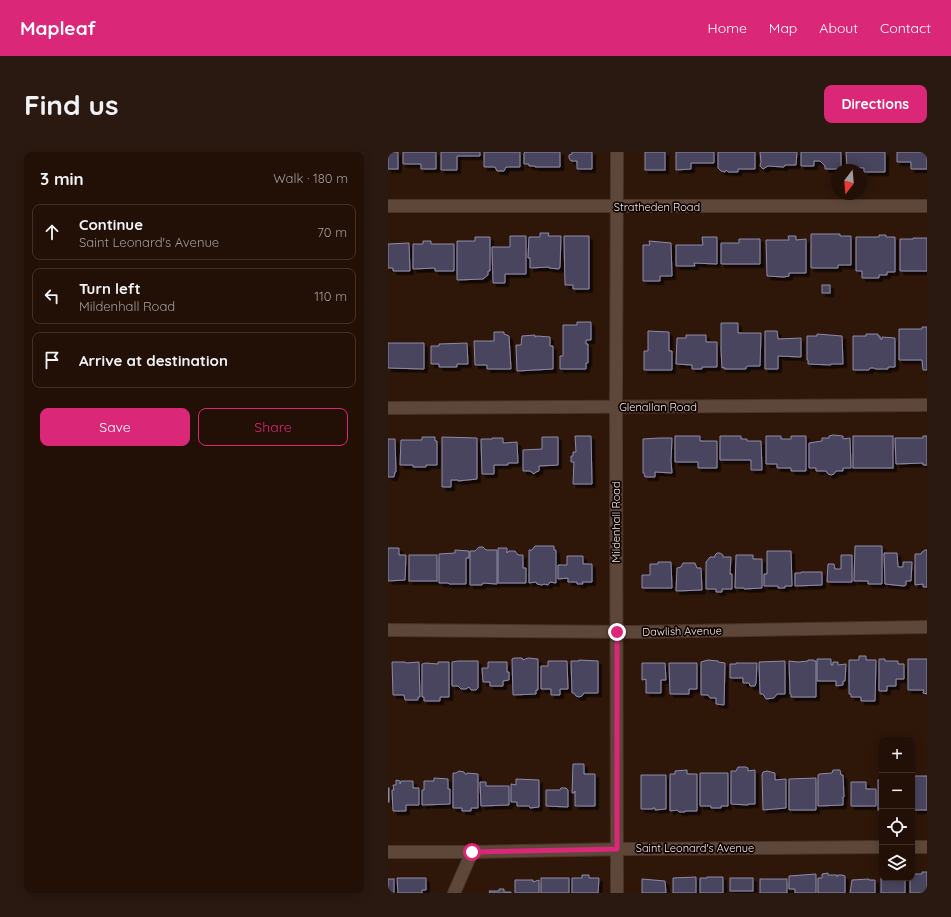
<!DOCTYPE html>
<html lang="en">
<head>
<meta charset="utf-8">
<style>
  :root { --surface:#221007; --page:#2a1911; --text:#f1f3f6; --muted:#a29d9b; --line:#3f3028; --accent:#db2777 }
  body { margin:0; font-family:Quicksand,sans-serif; background:var(--page); color:var(--text) }
  .controls { position:absolute; right:12px; bottom:12px; display:grid; overflow:hidden; border-radius:8px; box-shadow:0 2px 10px #0003 }
  .controls button { width:36px; height:36px; display:grid; place-items:center; padding:0; border:0; border-bottom:1px solid var(--line); background:var(--surface); color:var(--text); font:20px sans-serif }
  .compass { position:absolute; left:443px; top:12px; width:36px; height:36px; border-radius:50%; background:var(--surface); box-shadow:0 2px 10px #0003; rotate:196deg }
  .stop { position:absolute; width:12px; height:12px; margin:-9px; border:3px solid #db2777; border-radius:50%; background:#fff }
  .stop.end { background:#db2777; border-color:#fff; box-shadow:0 1px 4px #0008 }
  .list { margin:0; padding:0; list-style:none }
  h2 { display:flex; justify-content:space-between; align-items:center; height:52px; margin:0; padding:0 16px; font-size:17px }
  h2 small { font-size:13px; font-weight:400; color:var(--muted) }
  .list li { display:grid; grid-template-columns:26px 1fr auto; gap:12px; align-items:center; box-sizing:border-box; height:56px; margin:0 8px 8px; padding:0 8px; border:1px solid var(--line); border-radius:8px }
  .list b { display:block; font-size:15px; white-space:nowrap }
  .list p { margin:0; font-size:13px; white-space:nowrap; color:var(--muted) }
  .list em { font-size:13px; font-style:normal; color:var(--muted) }
  .actions { display:flex; gap:8px; padding:12px 16px }
  .actions a { flex:1; padding:9px 0; border:1px solid var(--accent); border-radius:8px; text-align:center; font-size:14px; color:var(--accent) }
  .actions .main { background:var(--accent); color:#fff }
  .icon { flex:none; width:22px; height:22px; fill:none; stroke:currentColor; stroke-width:2; stroke-linecap:round; stroke-linejoin:round }
  .map { position:relative; flex:none; width:539px; height:741px; overflow:hidden; border-radius:8px }
  header { display:flex; align-items:center; gap:24px; box-sizing:border-box; height:56px; padding:0 20px; background:var(--accent); color:#fff }
  header strong { font-size:19px }
  nav { display:flex; gap:22px; margin-inline-start:auto; font-size:14px }
  .intro { display:flex; align-items:center; justify-content:space-between; box-sizing:border-box; height:96px; padding:0 24px }
  h1 { margin:0; font-size:28px }
  .button { padding:10px 18px; border-radius:8px; background:var(--accent); color:#fff; font-size:14px; font-weight:700 }
  main { display:flex; gap:24px; padding:0 24px }
  aside { flex:1; background:var(--surface); border-radius:8px; box-shadow:0 2px 10px #0003 }
  .map>svg:first-child { display:block }
</style>
</head>
<body>
<header>
<strong>Mapleaf</strong>
<nav><a>Home</a><a>Map</a><a>About</a><a>Contact</a></nav>
</header>
<div class="intro"><h1>Find us</h1><a class="button">Directions</a></div>
<main>
<aside>
<h2>3 min<small>Walk · 180 m</small></h2>
<ul class="list">
<li><svg class="icon" aria-label="ahead" viewBox="0 0 24 24"><path d="M12 20V5M6 11l6-6 6 6"/></svg><div><b>Continue</b><p>Saint Leonard's Avenue</p></div><em>70 m</em></li>
<li><svg class="icon" aria-label="left" viewBox="0 0 24 24"><path d="M17 20v-9H6M10 6l-5 5 5 5"/></svg><div><b>Turn left</b><p>Mildenhall Road</p></div><em>110 m</em></li>
<li><svg class="icon" aria-label="arrive" viewBox="0 0 24 24"><path d="M6 21V4h12l-3 4 3 4H6"/></svg><div><b>Arrive at destination</b></div></li>
</ul>
<div class="actions"><a class="main">Save</a><a>Share</a></div>
</aside>
<div class="map">
<svg width="539" height="741" viewBox="0 0 539 741">
  <defs>
    <filter id="shadow"><feDropShadow dx="3.5" dy="3.5" stdDeviation="0" flood-color="#0009"/></filter>
  </defs>
  <rect width="100%" height="100%" fill="#2e1609"/>
  <!-- building -->
  <g fill="#49445f" stroke="#8e8aa8" filter="url(#shadow)">
    <rect x="0" y="0" width="10" height="17"/>
    <path d="M15,0H48V17H33V12H15Z"/>
    <path d="M53,0H92V4H69V18H53Z"/>
    <path d="M96,0H132V15H118L116,19H109L107,15H96Z"/>
    <path d="M137,0H172V15H147V14H141V12H136V1Z"/>
    <path d="M184,0H204V17H189V9H183L181,6V3L184,2Z"/>
    <rect x="257" y="0" width="20" height="18"/>
    <path d="M288,0H326V11H303V17L288,18Z"/>
    <path d="M330,0H367V17H350V20H340L338,18L337,20L333,19L330,16Z"/>
    <path d="M372,0H409L408,13H397L396,15L380,14L375,17L372,14L373,10Z"/>
    <path d="M413,0H453V17H437V14L432,9H426V14H413Z"/>
    <path d="M458,0H497V20H476V16L459,15Z"/>
    <path d="M509,0H539V17H523V10H509Z"/>
    <path d="M152,81H161L160,84H173L172,115L171,117L161,116V115L142,116V106H140L141,85H152Z"/>
    <path d="M423,82H452V84H463V113H450V116H423Z"/>
    <path d="M491,83H498V85H507V120H499V123H491V126H474V119H468V85H491Z"/>
    <path d="M122,84H138V122H117V131H105L104,95H122Z"/>
    <path d="M176,84H201V137H185V133H177Z"/>
    <path d="M400,84H408V88L418,87V121H401V124L396,125L379,124L378,88H401Z"/>
    <path d="M87,85H102V119H100V123L95,127L69,128V89H87Z"/>
    <path d="M314,85H329V112L306,111L307,114H288V93H315Z"/>
    <path d="M525,86H539V119H512V87H525Z"/>
    <path d="M351,87H372V112H333V91H351Z"/>
    <path d="M35,89H43V92H66V119H47V116L25,117V92H35Z"/>
    <path d="M261,89L283,91L284,124H272V129H255V93H262Z"/>
    <path d="M21,91L22,119H5V116H0V92Z"/>
    <rect x="434" y="133" width="8" height="8"/>
    <path d="M189,170H203V188H198V192H200V211H198V217H172V204H175V173H189Z"/>
    <path d="M333,171H350V181H373L372,214H360L358,215V217H336V215L334,216L333,197Z"/>
    <path d="M534,175H539V218H535L534,208H511V177H534Z"/>
    <path d="M260,179L281,180V199H284V218H256V199H260Z"/>
    <path d="M377,179H389L390,187L413,186V205L390,204V217H377Z"/>
    <path d="M106,180H116V182L121,184L123,217H99V213H87L86,189H106Z"/>
    <path d="M429,182L454,184L455,212H443V213L420,212V208H419V184H429Z"/>
    <path d="M478,182H490V184H492V187H494V185L507,186V215H500V217H487L486,216H482L481,218H465V184H478Z"/>
    <path d="M147,183V185L149,184L162,185V194H165V217L129,219L128,193H133L134,184Z"/>
    <path d="M298,183H318V190H329V215H314V217H304V213L288,212L289,186H298Z"/>
    <path d="M0,191H36V217L0,216Z"/>
    <path d="M79,191L80,212H69V215H51V212H43V194H51V192Z"/>
    <path d="M445,283L455,284V287L462,286L463,316H455V319H448L446,322L443,323L440,322L438,319H428V316H421V291L434,289V286H441V284Z"/>
    <path d="M187,284H203L204,332H185L186,310H183V304H185V300H188Z"/>
    <path d="M287,284H312V289H329V316H310V310H287Z"/>
    <path d="M332,284H353V287H359V289H373L374,318H363V308H332Z"/>
    <path d="M378,284H393V287H403V284H418V319H403V316H389V312H378Z"/>
    <rect x="465" y="284" width="40" height="32"/>
    <path d="M535,284H539V313H535V311L508,312L507,286H535Z"/>
    <path d="M34,285H47V289H49V313H38V315H25V313H12L13,288H34Z"/>
    <path d="M54,285L89,286V327L70,329V328H63V335H54Z"/>
    <path d="M154,285H170V313L151,314V319L148,320L146,322L142,319H135V298L154,297Z"/>
    <path d="M104,286H115V291L129,290L130,311H120V313H106V322H94L93,287H104Z"/>
    <path d="M271,286H284L283,309L284,321L267,320V325H257L256,321H255V287Z"/>
    <path d="M0,287H7L8,320H7L6,325H0Z"/>
    <path d="M147,394H166V398H168V431L162,430L160,433L156,432L154,433L149,432L148,430L141,431V398H144Z"/>
    <path d="M467,394H494V432H480V429H466Z"/>
    <path d="M91,395H95L98,398H109V432L95,431L94,433H82V399H87Z"/>
    <path d="M0,396H11V403H18L17,428L0,429Z"/>
    <path d="M110,396H119V401L121,399H127L130,403H135V416H138V431H110Z"/>
    <path d="M67,398L81,399V406H78V432H61L60,431H51V402L67,401Z"/>
    <path d="M537,398H539V435H535V432L527,433V402H533L534,400Z"/>
    <path d="M379,399H403L404,434H397V436H390V434H376V422H379Z"/>
    <path d="M329,401H332L335,403V405H343L342,422H344V437H334V440H328V437H318V410L322,405H327V403Z"/>
    <path d="M496,401H509L510,415H515V410H524L523,429H518V433L516,434L497,432Z"/>
    <rect x="21" y="403" width="28" height="26"/>
    <path d="M348,403H365V407H374V436L356,437V436H347Z"/>
    <path d="M453,403H464V430H439L440,412H446L447,417H453Z"/>
    <path d="M179,404H195V412H204V430H194L195,432H189V430H180V426L170,427V413H179Z"/>
    <path d="M270,410H283L284,436H254V423H262V412H270Z"/>
    <path d="M295,411H307L309,416H313L314,438L288,439L289,416L293,415Z"/>
    <path d="M413,420H434V433L407,434V421H413Z"/>
    <path d="M471,504H478V508H488L487,549H473V545H463V542H461V508H471Z"/>
    <path d="M126,506H134L135,508L140,506L150,507V538H148V542L125,543L124,507Z"/>
    <path d="M429,507H443V513H445V510H450V513L458,512L457,529H455V533L448,534V529H429Z"/>
    <path d="M491,507H497V509H510V512H516V527H508V534H499V539H491Z"/>
    <path d="M520,507H539V542L535,541L536,538H520Z"/>
    <path d="M191,508L210,509V541H196L194,544L191,545L188,544L186,541H184L183,509H191Z"/>
    <path d="M320,508L330,509V510L337,511L336,553L328,552V546H322L320,543H313V510Z"/>
    <path d="M420,508H426V509H428V545H403V542H402L401,509L410,510L420,509Z"/>
    <path d="M70,509H90V536L88,538H83L81,535L78,537H73L70,534H64V510Z"/>
    <path d="M160,509H179L180,537H172V543H163V537H153V514H160Z"/>
    <path d="M397,509V542H389L386,546L378,547L375,542H372L371,510Z"/>
    <path d="M4,510H17L18,511L31,510L32,545H30V548H17L16,543H5Z"/>
    <path d="M50,510H61V545H52V549H36V545H34V512L38,511L50,512Z"/>
    <path d="M100,510H119V520H121V528L115,529V534H102V530H95L94,516H100Z"/>
    <path d="M254,511H277L278,528H273V541H258V527L254,528Z"/>
    <path d="M281,511H309V537H301V542H282Z"/>
    <path d="M348,511H369L368,531L367,534H362L361,531H355V526H342V512H348Z"/>
    <path d="M185,612H196V622H207V654H187V639L186,641H184Z"/>
    <path d="M350,615H358L360,616V619L367,618V652H360V653L343,652V619H348Z"/>
    <path d="M299,618V622H309V659H297V660H291L289,658L282,659V622H287V619Z"/>
    <path d="M445,618H452L453,623H455L456,645H455V653L430,654V623L431,622L444,621Z"/>
    <path d="M71,619L76,620L77,622H79V621L90,622V656H83V659H74V656H65V621H68Z"/>
    <path d="M379,619L387,621V628L398,627V656L375,658L374,623L375,620Z"/>
    <path d="M312,621H340V654H333V656H323V654H312Z"/>
    <path d="M253,623H278V657L267,658V656H265V657H253Z"/>
    <rect x="526" y="624" width="13" height="34"/>
    <path d="M46,626L60,627V637H62V652L34,653V638H36V629H46Z"/>
    <path d="M428,626V658H401V627Z"/>
    <path d="M128,627L151,628V655L142,656L141,654H129V650H123V632L128,633Z"/>
    <path d="M8,628L12,629V632L13,629H25V636H31V653H18V659H5L4,638H6L5,633H8Z"/>
    <rect x="490" y="628" width="4" height="30"/>
    <path d="M92,630H98V634H121V653L93,654Z"/>
    <path d="M463,630H478V637H488V654H463Z"/>
    <rect x="0" y="636" width="1" height="14"/>
    <path d="M173,636H178L180,638V655L158,654V638H172Z"/>
    <path d="M534,720H539V741H522V726H524V722H534Z"/>
    <path d="M440,721V723H449V725L450,723H454L457,724V741H430V726H434V722Z"/>
    <path d="M428,722V741H407V737H401V724Z"/>
    <path d="M194,723H201V726H211L210,741H184V726H194Z"/>
    <path d="M493,724L494,726H517V741H493Z"/>
    <path d="M308,725V741H285V726Z"/>
    <path d="M319,725H335V741H312V726H319Z"/>
    <path d="M9,726H38V738H34V741H10Z"/>
    <rect x="153" y="726" width="28" height="15"/>
    <rect x="342" y="726" width="23" height="13"/>
    <rect x="0" y="727" width="6" height="14"/>
    <path d="M254,727L277,729L278,741H254Z"/>
    <rect x="372" y="727" width="27" height="14"/>
    <path d="M481,727V728H487V741H462L464,728Z"/>
    <path d="M127,728H145V730L151,728V741H127Z"/>
    <path d="M111,737H116V740H123V741H102L101,739H111Z"/>
  </g>
  <g fill="none" stroke-linecap="round" stroke-linejoin="round">
    <!-- minor casing -->
    <g stroke="#4a3327" stroke-width="14">
      <g id="minor">
        <path d="M229,0L228,255L229,741"/>
        <path d="M0,54H539"/>
        <path d="M0,256L539,253"/>
        <path d="M0,478L246,480L539,475"/>
        <path d="M524,695H539"/>
        <path d="M0,700H84L239,697L494,695"/>
        <path d="M66,741L84,700"/>
      </g>
    </g>
    <!-- minor -->
    <use href="#minor" stroke="#5c473a" stroke-width="12"/>
  </g>
  <g fill="none" stroke-linecap="round" stroke-linejoin="round">
    <!-- route -->
    <path stroke="#db2777" stroke-width="5" d="M84,700L229,697V480"/>
  </g>
  <g text-anchor="middle" stroke-width="3.5" stroke-linejoin="round" paint-order="stroke">
    <!-- street labels -->
    <g font-size="11" fill="#f9e8df" stroke="#0f0502">
      <text x="269" y="59">Stratheden Road</text>
      <text x="270" y="259">Glenallan Road</text>
      <text transform="translate(228 370) rotate(-90)" y="4">Mildenhall Road</text>
      <text transform="translate(294 479) rotate(-1)" y="4">Dawlish Avenue</text>
      <text x="307" y="700">Saint Leonard's Avenue</text>
    </g>
  </g>
</svg>
<div class="controls">
<button>+</button>
<button>−</button>
<button><svg class="icon" aria-label="locate" viewBox="0 0 24 24"><circle cx="12" cy="12" r="6"/><path d="M12 2v4M12 18v4M2 12h4M18 12h4"/></svg></button>
<button><svg class="icon" aria-label="layers" viewBox="0 0 24 24"><path d="M12 4l9 5-9 5-9-5zM3 14l9 5 9-5"/></svg></button>
</div>
<svg class="compass" viewBox="-18 -18 36 36"><path d="M0-13l5 13h-10z" fill="#e53935"/><path d="M0 13l5-13h-10z" fill="#a29d9b"/></svg>
<div class="stop" style="left:84px;top:700px"></div>
<div class="stop end" style="left:229px;top:480px"></div>
</div>
</main>
</body>
</html>
